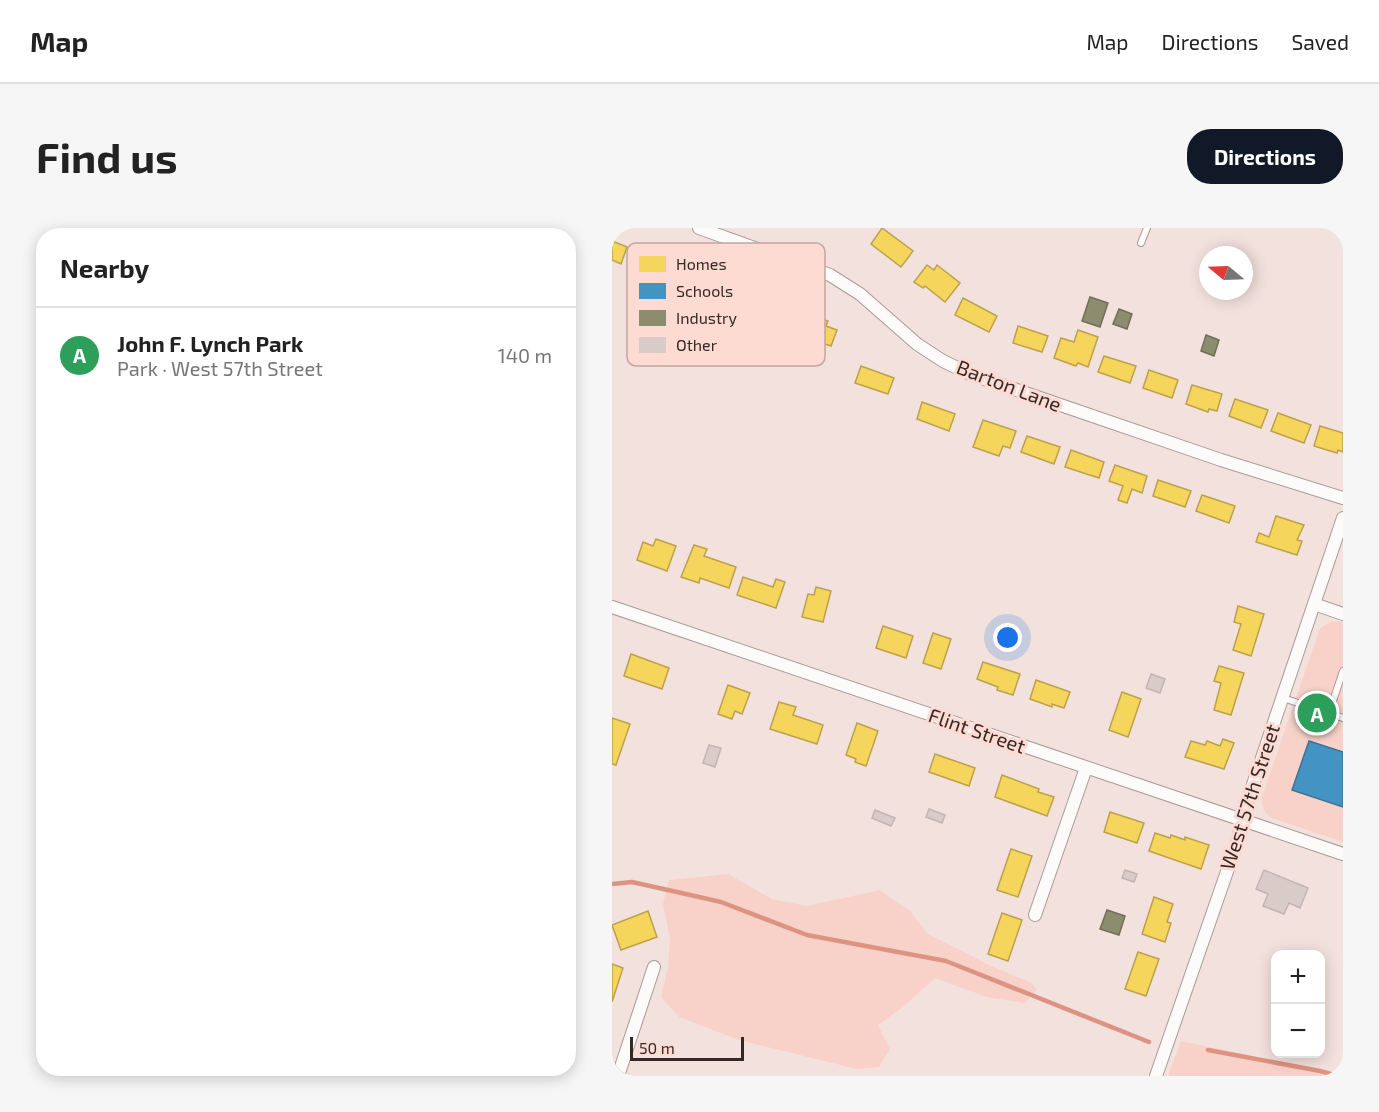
<!DOCTYPE html>
<html lang="en">
<head>
<meta charset="utf-8">
<style>
  :root { --surface:#fff; --page:#f6f6f6; --text:#222; --muted:#767676; --line:#e0e0e0; --accent:#111827 }
  body { margin:0; font-family:"Exo 2",sans-serif; background:var(--page); color:var(--text) }
  .controls { position:absolute; right:18px; bottom:18px; display:grid; overflow:hidden; border-radius:12px; box-shadow:0 3px 15px #0003 }
  .controls button { width:54px; height:54px; display:grid; place-items:center; padding:0; border:0; border-bottom:2px solid var(--line); background:var(--surface); color:var(--text); font:30px sans-serif }
  .compass { position:absolute; left:587px; top:18px; width:54px; height:54px; border-radius:50%; background:var(--surface); box-shadow:0 3px 15px #0003; rotate:289deg }
  .scale { position:absolute; left:18px; bottom:15px; width:114px; box-sizing:border-box; padding-left:6px; border:3px solid #352926; border-top:0; font-size:16px; line-height:21px; white-space:nowrap; color:#352926; -webkit-text-stroke:4px #fddbd3; paint-order:stroke }
  .you { position:absolute; left:396px; top:410px; width:21px; height:21px; margin:-15px; border:4px solid #fff; border-radius:50%; background:#1a73e8; box-shadow:0 0 0 9px #1a73e833 }
  .badge { display:grid; place-items:center; width:39px; height:39px; border-radius:50%; background:var(--accent); color:#fff; font-size:20px; font-weight:700 }
  .pin { position:absolute; translate:-50% -50%; border:3px solid #fff; box-shadow:0 2px 6px #0006 }
  .list { margin:0; padding:0; list-style:none }
  h2 { display:flex; justify-content:space-between; align-items:center; height:78px; margin:0; padding:0 24px; font-size:26px }
  h2 small { font-size:20px; font-weight:400; color:var(--muted) }
  .list li { display:grid; grid-template-columns:39px 1fr auto; gap:18px; align-items:center; box-sizing:border-box; height:96px; padding:0 24px; border-top:2px solid var(--line) }
  .list b { display:block; font-size:22px; white-space:nowrap }
  .list p { margin:0; font-size:20px; white-space:nowrap; color:var(--muted) }
  .list em { font-size:20px; font-style:normal; color:var(--muted) }
  .map { position:relative; flex:none; width:731px; height:848px; overflow:hidden; border-radius:24px }
  header { display:flex; align-items:center; gap:36px; box-sizing:border-box; height:84px; padding:0 30px; background:var(--surface); border-bottom:2px solid var(--line) }
  header strong { font-size:28px }
  nav { display:flex; gap:33px; margin-inline-start:auto; font-size:21px }
  .intro { display:flex; align-items:center; justify-content:space-between; box-sizing:border-box; height:144px; padding:0 36px }
  h1 { margin:0; font-size:42px }
  .button { padding:15px 27px; border-radius:24px; background:var(--accent); color:#fff; font-size:21px; font-weight:700 }
  main { display:flex; gap:36px; padding:0 36px }
  aside { flex:1; background:var(--surface); border-radius:24px; box-shadow:0 3px 15px #0003 }
  .map>svg:first-child { display:block }
</style>
</head>
<body>
<header>
<strong>Map</strong>
<nav><a>Map</a><a>Directions</a><a>Saved</a></nav>
</header>
<div class="intro"><h1>Find us</h1><a class="button">Directions</a></div>
<main>
<aside>
<h2>Nearby<small></small></h2>
<ul class="list">
<li><span class="badge" style="background:#2e9e5b">A</span><div><b>John F. Lynch Park</b><p>Park · West 57th Street</p></div><em>140 m</em></li>
</ul>
</aside>
<div class="map">
<svg width="731" height="848" viewBox="0 0 731 848">
  <rect width="100%" height="100%" fill="#f3e1dd"/>
  <!-- green -->
  <g fill="#f8d2c9">
    <path d="M720,393L731,394V614L659,590C652,584 649,579 650,569L708,400Z"/>
    <path d="M116,646L160,671L195,678L268,662L298,683L316,706L379,738L420,755L425,762L413,775L375,769L323,750L291,779L266,797L278,821L267,839L245,841L127,812L67,789L49,769L56,739L58,710L51,676L57,652Z"/>
    <path d="M569,813L668,834L713,848H556Z"/>
  </g>
  <!-- homes -->
  <g fill="#f6d55c" stroke="#bca14c" stroke-width="1.5">
    <path d="M270,0L301,23L289,39L259,16Z"/>
    <path d="M0,13L15,19L9,36L0,32Z"/>
    <path d="M315,37L322,42L325,37L348,55L333,74L313,58L311,60L302,54Z"/>
    <path d="M351,70L385,88L377,104L343,87Z"/>
    <path d="M192,86L216,93L214,98L225,102L219,118L185,107Z"/>
    <path d="M406,98L436,108L430,124L401,115Z"/>
    <path d="M466,102L486,109L476,139L466,135L464,138L442,130L449,110L462,114Z"/>
    <path d="M492,128L524,138L518,155L486,144Z"/>
    <path d="M249,138L282,150L276,166L243,155Z"/>
    <path d="M537,142L566,152L560,170L531,160Z"/>
    <path d="M580,157L610,166L605,183L597,181L596,184L574,176Z"/>
    <path d="M623,171L656,182L649,200L617,188Z"/>
    <path d="M310,174L343,186L337,203L305,191Z"/>
    <path d="M666,185L699,197L692,215L659,203Z"/>
    <path d="M371,192L404,203L398,220L391,218L387,228L361,219Z"/>
    <path d="M708,198L731,205V224L726,222L725,225L702,218Z"/>
    <path d="M415,208L448,219L442,236L409,224Z"/>
    <path d="M459,222L492,234L487,250L453,239Z"/>
    <path d="M503,237L535,248L530,265L520,261L515,275L506,272L511,258L497,253Z"/>
    <path d="M546,252L579,263L573,279L541,268Z"/>
    <path d="M590,267L623,278L617,295L584,283Z"/>
    <path d="M664,288L692,297L685,312L690,313L685,327L644,314L647,305L657,309Z"/>
    <path d="M44,311L64,318L55,343L25,332L31,314L41,318Z"/>
    <path d="M82,317L95,321L92,328L124,339L117,360L88,350L87,355L69,349Z"/>
    <path d="M131,349L161,359L164,351L173,354L164,380L125,367Z"/>
    <path d="M204,359L219,363L211,394L190,389L196,366L202,367Z"/>
    <path d="M626,378L652,386L639,428L621,422L629,396L622,394Z"/>
    <path d="M271,398L301,408L294,430L264,420Z"/>
    <path d="M321,405L339,411L329,441L311,435Z"/>
    <path d="M19,426L57,440L50,461L12,448Z"/>
    <path d="M371,434L408,446L401,467L385,462L386,459L365,451Z"/>
    <path d="M607,438L632,445L619,487L602,482L609,455L602,453Z"/>
    <path d="M424,452L458,464L452,480L440,476V479L418,471Z"/>
    <path d="M116,457L138,465L130,486L123,483L120,491L106,486Z"/>
    <path d="M510,464L529,471L516,509L497,502Z"/>
    <path d="M167,474L184,479L181,487L211,497L205,516L158,501Z"/>
    <path d="M0,490L18,496L4,537L0,536Z"/>
    <path d="M245,495L266,503L254,538L243,534L244,531L234,527Z"/>
    <path d="M611,511L622,515L612,541L573,529L579,513L593,517L595,513L608,518Z"/>
    <path d="M323,526L363,540L357,558L317,544Z"/>
    <path d="M390,547L427,561L426,564L442,569L435,588L383,569Z"/>
    <path d="M498,584L532,595L525,615L492,604Z"/>
    <path d="M543,605L558,610L559,607L573,612V609L597,617L589,641L537,623Z"/>
    <path d="M399,621L420,628L406,669L385,662Z"/>
    <path d="M542,669L561,676L555,694L559,695L553,714L530,706Z"/>
    <path d="M36,683L45,709L9,722L0,697Z"/>
    <path d="M390,685L410,692L396,733L376,726Z"/>
    <path d="M526,724L547,731L534,768L513,761Z"/>
    <path d="M0,736L11,740L0,774Z"/>
  </g>
  <!-- schools -->
  <path fill="#4393c3" stroke="#3f7394" stroke-width="1.5" d="M697,513L731,524V579L680,562Z"/>
  <!-- industry -->
  <g fill="#8c8c6e" stroke="#726e58" stroke-width="1.5">
    <path d="M478,69L496,75L488,99L470,93Z"/>
    <path d="M507,81L520,86L515,101L501,96Z"/>
    <path d="M594,107L607,112L602,128L589,123Z"/>
    <path d="M495,682L513,688L507,707L488,701Z"/>
  </g>
  <g fill="none" stroke-linecap="round" stroke-linejoin="round">
    <!-- stream -->
    <g stroke="#dd9382" stroke-width="4.5">
      <path d="M0,656L20,654L65,664L109,674L195,707L334,733L537,814"/>
      <path d="M596,822L708,843L726,848"/>
    </g>
  </g>
  <!-- building -->
  <g fill="#d9cbc8" stroke="#c3b4b2" stroke-width="1.5">
    <path d="M539,446L553,451L548,465L534,460Z"/>
    <path d="M97,517L109,520L103,539L91,535Z"/>
    <path d="M317,581L333,587L330,595L314,589Z"/>
    <path d="M263,582L283,590L279,598L260,590Z"/>
    <path d="M513,642L525,646L522,654L510,650Z"/>
    <path d="M652,642L696,660L688,680L677,675L672,686L651,678L656,666L644,661Z"/>
  </g>
  <g fill="none" stroke-linecap="round" stroke-linejoin="round">
    <!-- lane casing -->
    <g stroke="#a99b98" stroke-width="8">
      <g id="lane">
        <path d="M529,15L535,0"/>
        <path d="M671,470L731,490"/>
        <path d="M717,485L731,443"/>
      </g>
    </g>
    <!-- street casing -->
    <g stroke="#a99b98" stroke-width="14">
      <g id="street">
        <path d="M87,0L218,47L248,66L305,116L331,133L358,146L609,232L731,270"/>
        <path d="M702,376L731,386"/>
        <path d="M0,379L731,626"/>
        <path d="M423,687L474,540"/>
        <path d="M6,848L42,739"/>
        <path d="M544,848L627,609L629,592L731,290"/>
      </g>
    </g>
    <!-- lane -->
    <use href="#lane" stroke="#fdfafa" stroke-width="6"/>
    <!-- street -->
    <use href="#street" stroke="#fdfafa" stroke-width="12"/>
  </g>
  <g text-anchor="middle" stroke-width="6" stroke-linejoin="round" paint-order="stroke">
    <!-- street labels -->
    <g font-size="20" fill="#352926" stroke="#fddbd3">
      <text transform="translate(397 158) rotate(21)" y="7">Barton Lane</text>
      <text transform="translate(365 503) rotate(19)" y="7">Flint Street</text>
      <text transform="translate(638 569) rotate(-72)" y="7">West 57th Street</text>
    </g>
  </g>
  <!-- legend -->
  <rect x="15" y="15" width="198" height="123" rx="9" fill="#fddbd3" stroke="#c1a69f" stroke-width="1.5"/>
  <rect x="27" y="28" width="27" height="16" fill="#f6d55c"/>
  <rect x="27" y="55" width="27" height="16" fill="#4393c3"/>
  <rect x="27" y="82" width="27" height="16" fill="#8c8c6e"/>
  <rect x="27" y="109" width="27" height="16" fill="#d9cbc8"/>
  <g font-size="16" fill="#352926">
    <text x="64" y="42">Homes</text>
    <text x="64" y="69">Schools</text>
    <text x="64" y="96">Industry</text>
    <text x="64" y="123">Other</text>
  </g>
</svg>
<div class="controls">
<button>+</button>
<button>−</button>
</div>
<svg class="compass" viewBox="-18 -18 36 36"><path d="M0-13l5 13h-10z" fill="#e53935"/><path d="M0 13l5-13h-10z" fill="#767676"/></svg>
<div class="scale">50 m</div>
<div class="you"></div>
<div class="pin badge" style="left:705px;top:485px;background:#2e9e5b">A</div>
</div>
</main>
</body>
</html>
